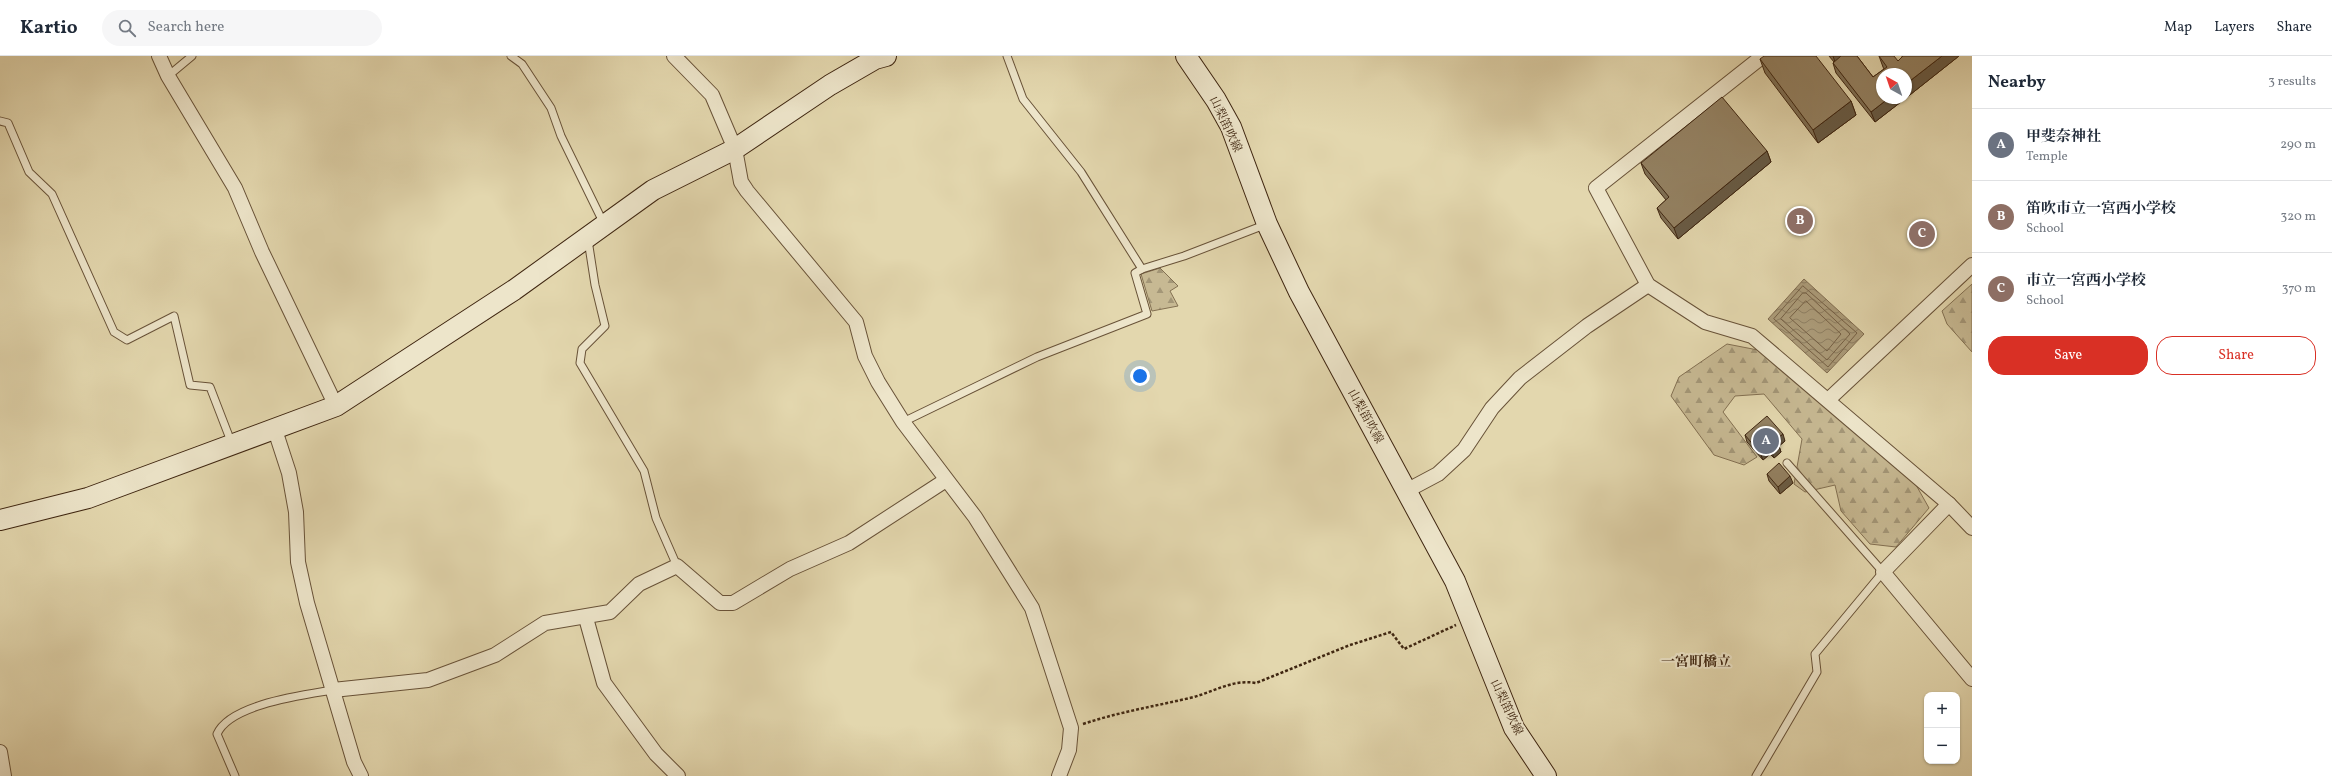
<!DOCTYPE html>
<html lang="en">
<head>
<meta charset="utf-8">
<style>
  :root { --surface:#fff; --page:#f6f6f7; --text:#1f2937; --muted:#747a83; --line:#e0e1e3; --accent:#d93025 }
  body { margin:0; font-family:Vollkorn,"Noto Serif JP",serif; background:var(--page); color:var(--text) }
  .controls { position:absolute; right:12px; bottom:12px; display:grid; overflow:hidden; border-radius:8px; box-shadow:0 1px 3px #0004 }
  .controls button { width:36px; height:36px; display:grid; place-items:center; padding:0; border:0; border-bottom:1px solid var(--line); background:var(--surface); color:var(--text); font:20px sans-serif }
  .compass { position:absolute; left:1876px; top:12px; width:36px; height:36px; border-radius:50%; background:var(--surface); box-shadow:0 1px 3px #0004; rotate:320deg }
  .you { position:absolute; left:1140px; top:320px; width:14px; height:14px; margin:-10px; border:3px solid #fff; border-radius:50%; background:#1a73e8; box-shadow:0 0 0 6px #1a73e833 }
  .badge { display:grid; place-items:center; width:26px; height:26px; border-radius:50%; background:var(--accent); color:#fff; font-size:13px; font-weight:700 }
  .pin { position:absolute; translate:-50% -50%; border:2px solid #fff; box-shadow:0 1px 4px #0006 }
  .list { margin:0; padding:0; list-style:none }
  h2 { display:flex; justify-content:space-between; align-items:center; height:52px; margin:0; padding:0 16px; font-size:17px }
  h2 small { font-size:13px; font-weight:400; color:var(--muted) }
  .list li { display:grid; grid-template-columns:26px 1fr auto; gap:12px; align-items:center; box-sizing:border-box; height:72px; padding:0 16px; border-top:1px solid var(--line) }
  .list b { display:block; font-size:15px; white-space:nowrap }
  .list p { margin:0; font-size:13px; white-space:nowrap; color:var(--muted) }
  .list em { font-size:13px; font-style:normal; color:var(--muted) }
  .actions { display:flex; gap:8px; padding:12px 16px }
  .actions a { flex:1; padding:9px 0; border:1px solid var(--accent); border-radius:16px; text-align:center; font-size:14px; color:var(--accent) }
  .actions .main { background:var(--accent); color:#fff }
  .icon { flex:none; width:22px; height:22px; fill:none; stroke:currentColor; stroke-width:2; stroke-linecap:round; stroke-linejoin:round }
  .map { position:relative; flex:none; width:1972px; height:720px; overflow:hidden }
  header { display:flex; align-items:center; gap:24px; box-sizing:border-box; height:56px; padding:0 20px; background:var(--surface); border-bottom:1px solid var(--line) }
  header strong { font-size:19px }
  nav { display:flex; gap:22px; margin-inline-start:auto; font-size:14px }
  .search { width:280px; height:36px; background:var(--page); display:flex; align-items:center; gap:10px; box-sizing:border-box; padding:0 14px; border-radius:22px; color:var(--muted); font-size:15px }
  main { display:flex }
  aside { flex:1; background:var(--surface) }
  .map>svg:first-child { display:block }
</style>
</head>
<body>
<header>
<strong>Kartio</strong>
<div class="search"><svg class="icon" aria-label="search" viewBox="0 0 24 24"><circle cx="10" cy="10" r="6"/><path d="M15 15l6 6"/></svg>Search here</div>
<nav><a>Map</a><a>Layers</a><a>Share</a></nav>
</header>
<main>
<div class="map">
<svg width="1972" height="720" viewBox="0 0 1972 720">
  <defs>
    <pattern id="forest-firs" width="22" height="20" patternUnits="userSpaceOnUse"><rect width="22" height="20" fill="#c7b993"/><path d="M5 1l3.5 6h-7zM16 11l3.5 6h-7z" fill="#a39677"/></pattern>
    <pattern id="water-waves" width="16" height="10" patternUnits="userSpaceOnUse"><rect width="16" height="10" fill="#ab9b79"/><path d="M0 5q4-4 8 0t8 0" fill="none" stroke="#8d7e62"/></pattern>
  </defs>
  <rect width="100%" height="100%" fill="#e3d7ae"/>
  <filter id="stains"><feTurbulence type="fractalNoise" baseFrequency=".005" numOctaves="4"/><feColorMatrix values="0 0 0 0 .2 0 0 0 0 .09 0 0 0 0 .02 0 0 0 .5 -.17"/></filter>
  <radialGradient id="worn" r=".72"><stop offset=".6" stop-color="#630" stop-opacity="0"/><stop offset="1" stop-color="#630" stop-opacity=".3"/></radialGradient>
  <!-- forest -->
  <g fill="url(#forest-firs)" stroke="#837052">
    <path d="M1160,212L1178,230L1170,235L1178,250L1152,255L1141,218Z"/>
    <path d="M1972,228V296L1947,268L1942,255Z"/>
    <path d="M1727,288L1763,295L1916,429L1929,452L1896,491L1870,488L1841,455L1835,429L1805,436L1794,428L1802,383L1764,338L1735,340L1723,356L1757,401L1744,409L1714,399L1671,340L1679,321Z"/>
  </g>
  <!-- water -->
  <path fill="url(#water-waves)" stroke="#806c4f" d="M1804,223L1864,278L1827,317L1768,263Z"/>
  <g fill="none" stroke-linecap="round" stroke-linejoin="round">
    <!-- shore -->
    <g stroke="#756045" stroke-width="1">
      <path d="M1803,230L1857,277L1828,311L1774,263Z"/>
      <path d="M1803,237H1806L1850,278L1827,304L1781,263Z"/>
      <path d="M1806,245L1841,278L1827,295L1790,262Z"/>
    </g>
    <!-- lane casing -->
    <g stroke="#685238" stroke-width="9">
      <g id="lane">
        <path d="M511,0L522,8L551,52L561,80L604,168"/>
        <path d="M1007,0L1023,43L1081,116L1142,213"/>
        <path d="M168,20L192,0"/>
        <path d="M0,65L8,67L29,116L52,138L114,276L127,284L174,260L190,329L210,331L232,388"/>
        <path d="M588,184L595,229L605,270L582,293L580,307L644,415L656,462L677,510"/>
        <path d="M903,366L1037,301L1147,258L1135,217L1142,213L1184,200L1267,168"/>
        <path d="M235,720L217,678C230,648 304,639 333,634"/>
        <path d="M1756,720L1817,616L1815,598L1883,516L1787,407"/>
      </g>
    </g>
    <!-- street casing -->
    <g stroke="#685238" stroke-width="16">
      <g id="street">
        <path d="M159,0L168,20L235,132L262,196L336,350"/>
        <path d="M674,0L712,39L735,93L741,126L747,135L856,266L865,300L878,326L903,366L975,461L1032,552L1071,672L1069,694L1059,720"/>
        <path d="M1763,0L1596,132L1648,229L1705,266L1752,280L1949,448L1972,472"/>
        <path d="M1828,344L1972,209"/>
        <path d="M275,374L289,417L296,456L298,506L307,547L354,706L361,720"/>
        <path d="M1406,435L1438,418L1464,394L1492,352L1520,322L1587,270L1648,229"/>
        <path d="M1949,448L1883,516L1972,623"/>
        <path d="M586,562L604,627L656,698L678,720"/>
        <path d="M333,634L428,624L495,599L545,567L610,556L639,528L677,510L720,547H733L790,513L849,487L946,424"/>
        <path d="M0,696L4,720"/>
      </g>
    </g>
    <!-- secondary casing -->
    <g stroke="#3f2611" stroke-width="22">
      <g id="secondary">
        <path d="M1186,0L1216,44L1231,71L1267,168L1299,236L1455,525L1514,672L1546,720"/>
        <path d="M0,464L88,442L336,350L514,234L653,134L735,93L830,29L875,3L886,0"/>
      </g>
    </g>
    <!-- path -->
    <path stroke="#3f2611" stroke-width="2.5" stroke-dasharray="3 2" stroke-linecap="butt" d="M1083,668C1119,656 1156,650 1194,641C1215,635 1234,623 1256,627L1350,589L1391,576L1404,593L1456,569"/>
    <!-- lane -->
    <use href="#lane" stroke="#ede5ca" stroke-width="7"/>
    <!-- street -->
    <use href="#street" stroke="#ede5ca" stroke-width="14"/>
    <!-- secondary -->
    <use href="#secondary" stroke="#ede5ca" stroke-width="20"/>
  </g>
  <!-- wall -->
  <g fill="#7f7055" stroke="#3f2611">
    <path d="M1829,0H1857L1873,21L1884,13L1883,11L1879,0L1898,5L1902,1V0H1959L1906,42H1882H1906L1875,66L1836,17L1833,7L1834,6Z"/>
    <path d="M1760,3L1851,45L1856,59L1818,87L1765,17Z"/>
    <path d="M1767,95L1771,106L1678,183L1661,162L1657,152L1666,144L1645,118L1641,107Z"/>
    <path d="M1745,379L1785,385L1779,390L1781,396L1774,402L1770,398L1763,404L1747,386Z"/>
    <path d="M1767,418L1793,427L1780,438L1769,425Z"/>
  </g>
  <!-- shaded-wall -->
  <g fill="#685b45" stroke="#3f2611">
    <path d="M1833,0H1848L1836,9Z"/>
    <path d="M1942,0H1959L1906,42V28Z"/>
    <path d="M1889,42H1906L1875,66L1871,56Z"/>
    <path d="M1851,45L1856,59L1818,87L1813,74Z"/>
    <path d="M1767,95L1771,106L1678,183L1674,172Z"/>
    <path d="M1783,378L1785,385L1779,390L1781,396L1774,402L1771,395L1775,384Z"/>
    <path d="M1768,391L1770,398L1763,404L1760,397Z"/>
    <path d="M1790,420L1793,427L1780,438L1778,431Z"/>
  </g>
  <!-- building -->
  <g fill="#948263" stroke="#3f2611">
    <path d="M1764,0H1816L1851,45L1813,74L1760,3Z"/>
    <path d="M1841,0H1857L1873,21L1887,11L1879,0H1894L1898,5L1903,0H1942L1906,28V18H1882V42H1889L1871,56L1833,7Z"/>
    <path d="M1722,41L1767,95L1674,172L1657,152L1669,141L1641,107Z"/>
    <path d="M1767,360L1783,378L1775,384L1779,389L1771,395L1768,391L1760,397L1745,379Z"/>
    <path d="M1779,407L1790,420L1778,431L1767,418Z"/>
  </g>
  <g text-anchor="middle" stroke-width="4" stroke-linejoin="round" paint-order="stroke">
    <!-- street labels -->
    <g font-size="12" fill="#3f2611" stroke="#ede5ca">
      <text transform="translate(1226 68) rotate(65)" y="4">山梨笛吹線</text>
      <text transform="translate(1366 360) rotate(61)" y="4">山梨笛吹線</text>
      <text transform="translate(1507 651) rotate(65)" y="4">山梨笛吹線</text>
    </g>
    <!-- quarter labels -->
    <g font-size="14" font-weight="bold" fill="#3f2611" stroke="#ede5ca">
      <text x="1696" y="610">一宮町橋立</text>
    </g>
  </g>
  <rect width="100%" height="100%" filter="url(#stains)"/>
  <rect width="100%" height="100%" fill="url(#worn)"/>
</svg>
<div class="controls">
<button>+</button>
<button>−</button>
</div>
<svg class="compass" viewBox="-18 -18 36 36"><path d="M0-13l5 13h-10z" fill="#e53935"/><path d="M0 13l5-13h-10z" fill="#747a83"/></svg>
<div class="you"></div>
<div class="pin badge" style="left:1766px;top:385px;background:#6b7280">A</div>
<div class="pin badge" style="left:1800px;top:165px;background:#8d6e63">B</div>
<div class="pin badge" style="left:1922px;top:178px;background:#8d6e63">C</div>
</div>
<aside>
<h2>Nearby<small>3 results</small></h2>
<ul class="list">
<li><span class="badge" style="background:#6b7280">A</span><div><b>甲斐奈神社</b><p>Temple</p></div><em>290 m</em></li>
<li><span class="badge" style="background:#8d6e63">B</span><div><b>笛吹市立一宮西小学校</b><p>School</p></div><em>320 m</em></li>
<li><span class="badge" style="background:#8d6e63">C</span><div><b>市立一宮西小学校</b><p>School</p></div><em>370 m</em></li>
</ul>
<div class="actions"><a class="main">Save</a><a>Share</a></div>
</aside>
</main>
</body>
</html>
